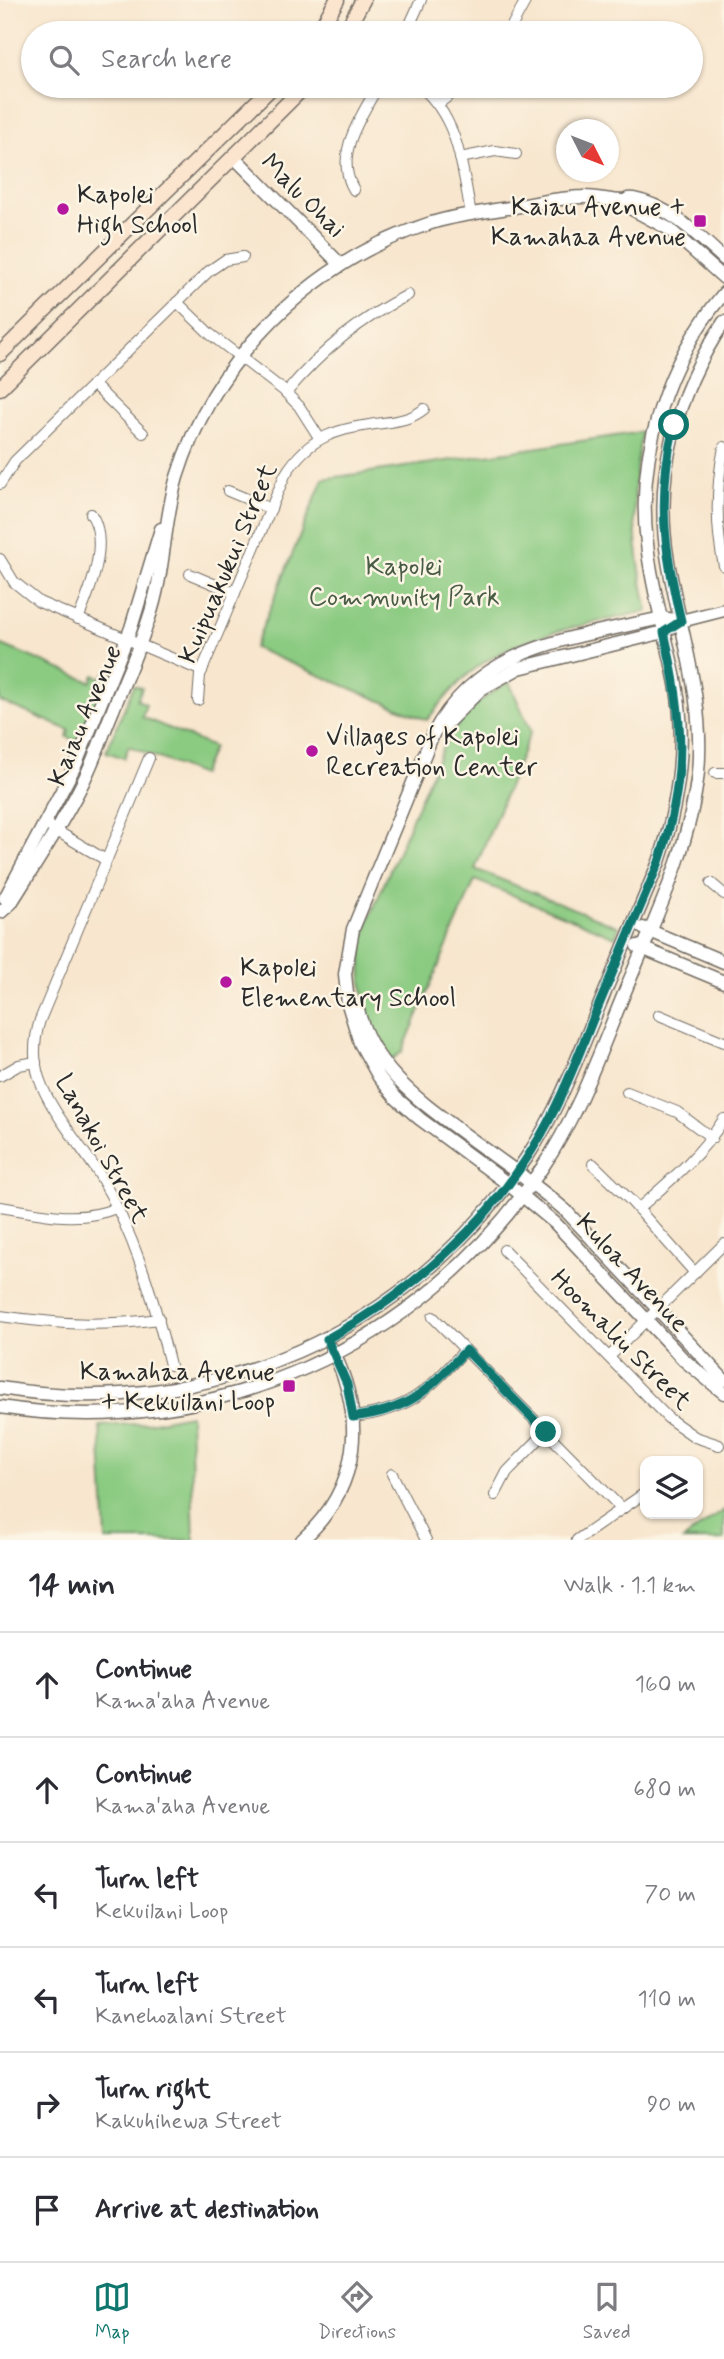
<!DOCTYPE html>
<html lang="en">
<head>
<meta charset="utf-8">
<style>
  :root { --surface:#fff; --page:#f2f2f3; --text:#2b2b33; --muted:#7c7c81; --line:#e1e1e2; --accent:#0f766e }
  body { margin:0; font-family:Mynerve,sans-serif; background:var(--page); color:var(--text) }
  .controls { position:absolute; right:21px; bottom:21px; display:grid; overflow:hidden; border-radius:14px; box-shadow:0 2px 5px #0004 }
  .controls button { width:63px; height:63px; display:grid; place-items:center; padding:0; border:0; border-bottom:2px solid var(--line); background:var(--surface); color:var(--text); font:35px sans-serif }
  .compass { position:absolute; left:556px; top:119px; width:63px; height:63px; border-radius:50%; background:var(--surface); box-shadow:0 2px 5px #0004; rotate:132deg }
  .stop { position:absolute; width:21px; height:21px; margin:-16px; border:5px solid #0f766e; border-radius:50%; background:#fff }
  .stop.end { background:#0f766e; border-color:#fff; box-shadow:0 2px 7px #0008 }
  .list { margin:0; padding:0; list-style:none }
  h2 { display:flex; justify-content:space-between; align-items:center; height:91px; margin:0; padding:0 28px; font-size:30px }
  h2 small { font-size:23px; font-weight:400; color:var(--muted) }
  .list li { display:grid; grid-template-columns:46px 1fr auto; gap:21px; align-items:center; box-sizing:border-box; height:105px; padding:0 28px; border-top:2px solid var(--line) }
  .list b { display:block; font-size:26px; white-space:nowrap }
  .list p { margin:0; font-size:23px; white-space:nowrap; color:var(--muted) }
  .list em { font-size:23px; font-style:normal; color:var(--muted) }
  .icon { flex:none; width:38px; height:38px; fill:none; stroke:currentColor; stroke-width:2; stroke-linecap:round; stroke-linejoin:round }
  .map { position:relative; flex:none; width:724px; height:1540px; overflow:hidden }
  .search { position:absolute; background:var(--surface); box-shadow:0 2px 5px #0004; left:21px; right:21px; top:21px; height:77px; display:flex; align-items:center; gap:18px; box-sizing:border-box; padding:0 24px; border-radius:38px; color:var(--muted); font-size:26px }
  .sheet { height:721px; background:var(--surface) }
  nav { display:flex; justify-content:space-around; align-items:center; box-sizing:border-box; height:98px; border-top:2px solid var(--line); background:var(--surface); font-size:19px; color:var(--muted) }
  nav a { display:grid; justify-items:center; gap:4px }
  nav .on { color:var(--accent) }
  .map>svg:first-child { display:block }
</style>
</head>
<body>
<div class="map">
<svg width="724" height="1540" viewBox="0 0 724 1540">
  <rect width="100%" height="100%" fill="#fcf5e5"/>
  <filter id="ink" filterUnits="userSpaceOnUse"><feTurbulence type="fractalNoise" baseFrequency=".0143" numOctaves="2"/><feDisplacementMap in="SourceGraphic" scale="14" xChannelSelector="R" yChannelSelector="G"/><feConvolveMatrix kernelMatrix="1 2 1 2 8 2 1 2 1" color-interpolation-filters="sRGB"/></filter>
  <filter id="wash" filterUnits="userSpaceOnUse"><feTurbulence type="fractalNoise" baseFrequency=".00686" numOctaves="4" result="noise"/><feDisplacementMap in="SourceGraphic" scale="28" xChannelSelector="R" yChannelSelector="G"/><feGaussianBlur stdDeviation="1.57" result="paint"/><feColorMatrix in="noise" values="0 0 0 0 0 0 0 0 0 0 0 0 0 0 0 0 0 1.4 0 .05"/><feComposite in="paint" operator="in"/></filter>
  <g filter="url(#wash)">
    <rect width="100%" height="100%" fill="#f8e6ce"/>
    <!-- green -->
    <g fill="#8aca81" stroke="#5a7a56" stroke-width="2">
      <path d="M642,432C629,493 634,551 648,611C588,625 520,632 471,672C454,686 441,703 427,720L254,648L323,479Z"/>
      <path d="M0,644L91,682L94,675L102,678L107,670L115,674L82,753L72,749L76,741L67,737L69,730L0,701Z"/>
      <path d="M509,682L531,731L475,869L619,927L615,937L475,880L402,1052L391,1060C361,1018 354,968 369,919L444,744C460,717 481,697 509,682Z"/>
      <path d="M134,685L142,688L137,700L146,704L142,717L213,747L201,775L129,746L124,758L106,752Z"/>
      <path d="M190,1415L194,1540H106L100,1426L148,1423Z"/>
      <path d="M724,1510V1540H683Z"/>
    </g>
  </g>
  <g filter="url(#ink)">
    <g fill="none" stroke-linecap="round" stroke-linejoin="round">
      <!-- minor casing -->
      <g stroke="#736c64" stroke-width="12">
        <g id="minor">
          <path d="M406,33L421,0"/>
          <path d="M508,33L526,0"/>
          <path d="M420,86C459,119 462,167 471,214"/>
          <path d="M438,104L462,86"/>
          <path d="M460,158L495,151L516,154"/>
          <path d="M354,190C333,155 361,117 378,86"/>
          <path d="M177,302L210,334L283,390L299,406L320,439"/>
          <path d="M93,384L143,433"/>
          <path d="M286,393C321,351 359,319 408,295"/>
          <path d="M724,447C716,487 715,526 724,566"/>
          <path d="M0,484L15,461L209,271L225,260L243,257"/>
          <path d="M228,491L271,509"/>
          <path d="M0,559L14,582L39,602L202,671"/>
          <path d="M190,574L235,593"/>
          <path d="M78,619C90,591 110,542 91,514"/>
          <path d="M198,700L200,675L285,475C310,434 339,429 383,423C398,421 412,419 424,409"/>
          <path d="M149,758L40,1020C34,1039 33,1059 39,1078C50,1111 80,1144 99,1174C134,1233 154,1299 170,1365"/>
          <path d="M715,773H724"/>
          <path d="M45,824L106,860"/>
          <path d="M711,883L724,894"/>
          <path d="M659,1015L724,1042"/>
          <path d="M0,1076L19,1065L36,1062"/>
          <path d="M627,1092L677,1112L712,1138"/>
          <path d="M593,1164L631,1201L695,1273"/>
          <path d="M0,1207C39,1213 78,1224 116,1208"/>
          <path d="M638,1209C670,1181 701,1155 724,1119"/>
          <path d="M504,1250L668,1418L695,1437L719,1445"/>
          <path d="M0,1316C58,1324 100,1327 159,1319"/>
          <path d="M433,1317L622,1509"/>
          <path d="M609,1357L724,1244"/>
          <path d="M353,1417C411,1410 427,1391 465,1350"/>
          <path d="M392,1474L426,1540"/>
          <path d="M495,1495L507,1472L546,1432"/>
          <path d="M577,1540L645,1493"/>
        </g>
      </g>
      <!-- tertiary casing -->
      <g stroke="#736c64" stroke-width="15">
        <g id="tertiary">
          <path d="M234,157L341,265"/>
          <path d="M622,201L628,207L669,229L724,278"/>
          <path d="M681,621L661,618C572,639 481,644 433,734L353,929L345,974L348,1004L360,1043L379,1077L396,1098L420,1119L508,1184L555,1223L684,1360L724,1393"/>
          <path d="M443,727L481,689L519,668L664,632L681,621L724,610"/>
          <path d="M5,898L76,764L131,628L161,529"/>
          <path d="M1,912L11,903C34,866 59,829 79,790C93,764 102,736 113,710C125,679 139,649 149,618C165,572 163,523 177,477C214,358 310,263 428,224C452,216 477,213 502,209C528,205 555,198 582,197C595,196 609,201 622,201C632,201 623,198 633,199C668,205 699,236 724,259"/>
          <path d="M643,928L724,962"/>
          <path d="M637,946L724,982"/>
          <path d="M358,1010C372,1066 415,1098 459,1130C495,1157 533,1182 566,1211L724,1380"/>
          <path d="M0,1388C209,1422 410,1333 527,1157C555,1115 573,1069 592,1023C614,970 636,916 659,862C678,805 687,744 676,684C667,637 652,592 647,544C636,454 666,362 724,293"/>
          <path d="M0,1407C214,1441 421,1348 542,1168C579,1113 601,1049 626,989C655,918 690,849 698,772C705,699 680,632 668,561C653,476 676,393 724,322"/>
          <path d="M302,1540C361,1487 366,1418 332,1349"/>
        </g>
      </g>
      <!-- secondary casing -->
      <g stroke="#736c64" stroke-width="17">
        <g id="secondary">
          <path d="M318,33L337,0"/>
          <path d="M345,33L363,0"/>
          <path d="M0,354L273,86"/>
          <path d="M0,388L305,86"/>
        </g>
      </g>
      <!-- minor -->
      <use href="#minor" stroke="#fff" stroke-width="10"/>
      <!-- tertiary -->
      <use href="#tertiary" stroke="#fff" stroke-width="12"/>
      <!-- secondary -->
      <use href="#secondary" stroke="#fce5cf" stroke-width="14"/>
    </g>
  </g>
  <g fill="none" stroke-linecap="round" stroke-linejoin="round" filter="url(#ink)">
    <!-- route -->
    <path stroke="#0f766e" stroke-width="9" d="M546,1432L466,1350C427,1391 411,1410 353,1417L347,1384L327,1339C414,1291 491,1222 541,1135C562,1098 577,1059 593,1019C615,967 637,914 659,862C688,776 684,718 664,632L681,621C664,549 657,498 674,425"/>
  </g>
  <!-- markers -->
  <g fill="#b5179e" stroke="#fcf5e5" stroke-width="2.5">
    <circle cx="63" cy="209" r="7"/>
    <rect x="693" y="214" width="14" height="14" rx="3.5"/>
    <circle cx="312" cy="751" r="7"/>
    <circle cx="226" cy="982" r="7"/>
    <rect x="282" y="1379" width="14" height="14" rx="3.5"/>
  </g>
  <g text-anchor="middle" stroke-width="5" stroke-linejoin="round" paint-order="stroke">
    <!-- poi labels -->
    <g font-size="26" fill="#2b2b2b" stroke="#fcf5e5" text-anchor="start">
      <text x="77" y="203">Kapolei<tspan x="77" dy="30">High School</tspan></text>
      <text x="686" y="215" text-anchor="end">Kaiau Avenue +<tspan x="686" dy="30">Kamahaa Avenue</tspan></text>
      <text x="326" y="745">Villages of Kapolei<tspan x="326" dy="30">Recreation Center</tspan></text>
      <text x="240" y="976">Kapolei<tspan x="240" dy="30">Elementary School</tspan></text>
      <text x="275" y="1380" text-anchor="end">Kamahaa Avenue<tspan x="275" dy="30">+ Kekuilani Loop</tspan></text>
    </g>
    <!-- street labels -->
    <g font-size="26" fill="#2b2b2b" stroke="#fcf5e5">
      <text transform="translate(304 195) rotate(45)" y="9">Malu Ohai</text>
      <text transform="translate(227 563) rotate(-67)" y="9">Kuipuakukui Street</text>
      <text transform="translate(84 715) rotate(-67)" y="9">Kaiau Avenue</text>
      <text transform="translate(103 1148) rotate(61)" y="9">Lanakoi Street</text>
      <text transform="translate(633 1272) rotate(47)" y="9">Kuloa Avenue</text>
      <text transform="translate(622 1339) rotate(45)" y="9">Hoomaliu Street</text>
    </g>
    <!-- park labels -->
    <g font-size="26" fill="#485b45" stroke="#fcf5e5">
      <text x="404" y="575">Kapolei<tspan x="404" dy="30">Community Park</tspan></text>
    </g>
  </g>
</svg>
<div class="controls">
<button><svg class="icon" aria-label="layers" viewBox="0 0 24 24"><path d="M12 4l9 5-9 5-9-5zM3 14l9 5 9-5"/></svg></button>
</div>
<svg class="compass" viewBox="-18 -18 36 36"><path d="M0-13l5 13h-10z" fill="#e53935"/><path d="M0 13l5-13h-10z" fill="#7c7c81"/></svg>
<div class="stop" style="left:674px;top:425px"></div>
<div class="stop end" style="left:546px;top:1432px"></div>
<div class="search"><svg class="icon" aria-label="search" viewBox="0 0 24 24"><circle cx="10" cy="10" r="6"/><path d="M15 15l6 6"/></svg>Search here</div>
</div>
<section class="sheet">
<h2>14 min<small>Walk · 1.1 km</small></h2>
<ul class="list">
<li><svg class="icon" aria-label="ahead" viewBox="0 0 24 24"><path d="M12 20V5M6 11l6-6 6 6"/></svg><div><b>Continue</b><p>Kama'aha Avenue</p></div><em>160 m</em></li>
<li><svg class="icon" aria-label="ahead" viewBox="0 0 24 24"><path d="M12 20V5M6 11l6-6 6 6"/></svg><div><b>Continue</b><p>Kama'aha Avenue</p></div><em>680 m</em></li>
<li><svg class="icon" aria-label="left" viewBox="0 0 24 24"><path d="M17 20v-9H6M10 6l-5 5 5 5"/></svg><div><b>Turn left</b><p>Kekuilani Loop</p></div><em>70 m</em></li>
<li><svg class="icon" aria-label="left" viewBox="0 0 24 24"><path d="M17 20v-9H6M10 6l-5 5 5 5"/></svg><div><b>Turn left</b><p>Kanehoalani Street</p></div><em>110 m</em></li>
<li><svg class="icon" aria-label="right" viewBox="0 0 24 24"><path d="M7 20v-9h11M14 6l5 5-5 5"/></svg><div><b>Turn right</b><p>Kakuhihewa Street</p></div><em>90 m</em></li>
<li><svg class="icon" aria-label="arrive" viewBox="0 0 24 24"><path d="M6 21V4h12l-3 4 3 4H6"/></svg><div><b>Arrive at destination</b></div></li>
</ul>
</section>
<nav>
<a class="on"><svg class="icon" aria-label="map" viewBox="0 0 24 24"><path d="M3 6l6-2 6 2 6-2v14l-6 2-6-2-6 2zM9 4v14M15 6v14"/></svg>Map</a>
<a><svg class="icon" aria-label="directions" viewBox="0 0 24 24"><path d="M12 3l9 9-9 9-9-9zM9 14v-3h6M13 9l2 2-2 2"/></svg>Directions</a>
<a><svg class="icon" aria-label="saved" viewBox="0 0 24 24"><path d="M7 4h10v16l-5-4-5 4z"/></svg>Saved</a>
</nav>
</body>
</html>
